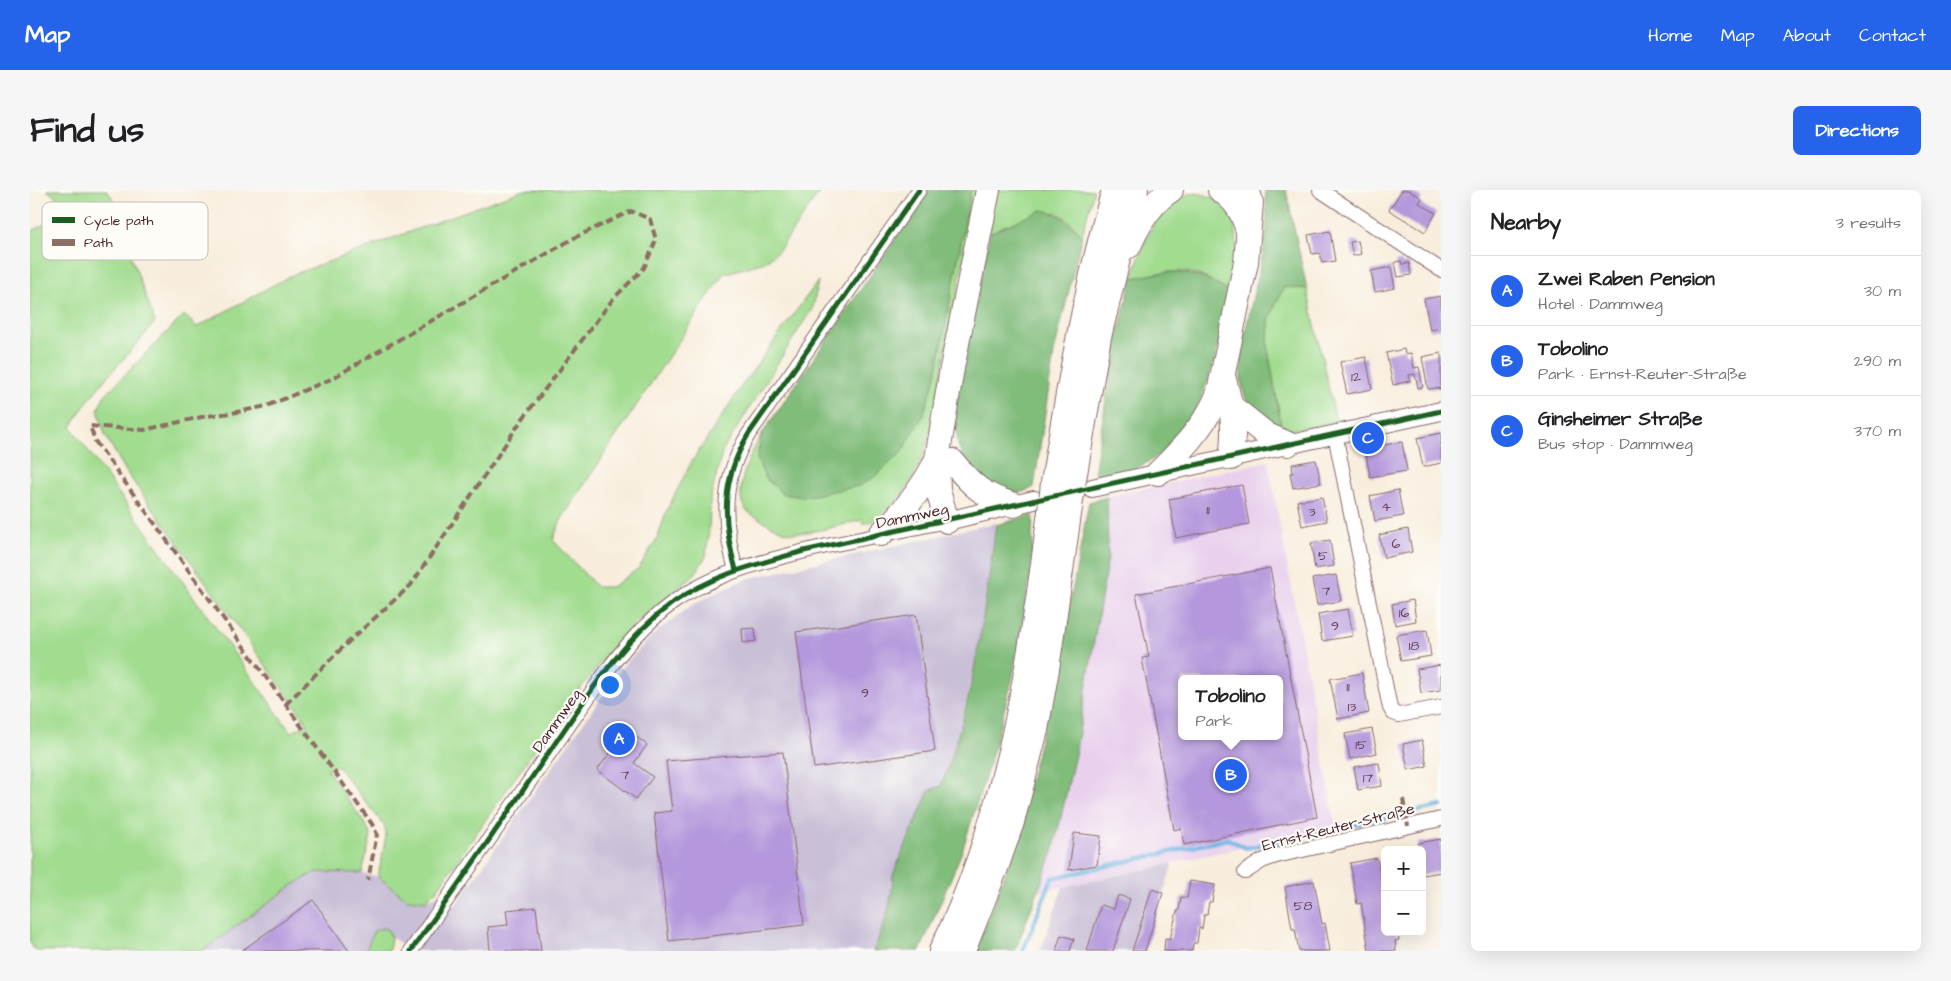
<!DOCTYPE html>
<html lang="en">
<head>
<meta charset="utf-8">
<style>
  :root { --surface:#fff; --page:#f6f6f6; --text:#202124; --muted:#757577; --line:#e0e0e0; --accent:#2563eb }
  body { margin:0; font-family:"Architects Daughter",sans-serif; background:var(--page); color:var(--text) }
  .controls { position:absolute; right:15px; bottom:15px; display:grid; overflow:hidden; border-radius:8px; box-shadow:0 5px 20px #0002 }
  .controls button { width:45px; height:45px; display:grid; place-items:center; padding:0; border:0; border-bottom:1px solid var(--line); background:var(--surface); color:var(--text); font:25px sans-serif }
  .you { position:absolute; left:579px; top:494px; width:18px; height:18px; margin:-12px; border:4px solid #fff; border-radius:50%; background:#1a73e8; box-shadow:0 0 0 8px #1a73e833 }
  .badge { display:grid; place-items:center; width:32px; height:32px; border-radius:50%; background:var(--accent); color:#fff; font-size:16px; font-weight:700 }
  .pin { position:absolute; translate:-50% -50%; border:2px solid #fff; box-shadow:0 1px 5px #0006 }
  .popup { position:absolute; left:1148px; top:485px; width:105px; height:65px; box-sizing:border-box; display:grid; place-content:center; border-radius:8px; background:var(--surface); filter:drop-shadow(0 1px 4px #0005); font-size:16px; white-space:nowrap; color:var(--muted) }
  .popup b { font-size:19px; color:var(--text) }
  .popup::after { content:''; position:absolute; left:50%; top:100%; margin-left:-10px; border:10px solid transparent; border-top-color:var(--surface) }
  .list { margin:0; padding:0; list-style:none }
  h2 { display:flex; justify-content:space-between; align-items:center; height:65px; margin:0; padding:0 20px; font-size:21px }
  h2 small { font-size:16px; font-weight:400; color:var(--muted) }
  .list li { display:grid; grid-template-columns:32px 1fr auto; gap:15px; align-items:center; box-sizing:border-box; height:70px; padding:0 20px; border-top:1px solid var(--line) }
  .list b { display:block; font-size:19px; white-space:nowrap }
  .list p { margin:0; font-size:16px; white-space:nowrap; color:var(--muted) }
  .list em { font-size:16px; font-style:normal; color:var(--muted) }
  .map { position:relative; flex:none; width:1411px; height:761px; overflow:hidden; border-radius:8px }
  header { display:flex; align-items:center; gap:30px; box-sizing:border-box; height:70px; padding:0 25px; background:var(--accent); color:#fff }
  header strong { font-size:24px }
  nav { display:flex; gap:28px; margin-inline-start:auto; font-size:18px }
  .intro { display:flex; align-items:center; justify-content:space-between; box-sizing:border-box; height:120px; padding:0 30px }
  h1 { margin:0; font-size:35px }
  .button { padding:12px 22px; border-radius:8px; background:var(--accent); color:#fff; font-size:18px; font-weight:700 }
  main { display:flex; gap:30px; padding:0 30px }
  aside { flex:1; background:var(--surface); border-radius:8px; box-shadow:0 5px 20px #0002 }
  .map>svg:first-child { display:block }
</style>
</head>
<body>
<header>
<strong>Map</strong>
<nav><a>Home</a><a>Map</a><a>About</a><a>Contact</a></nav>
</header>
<div class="intro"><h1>Find us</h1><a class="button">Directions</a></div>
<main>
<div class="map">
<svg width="1411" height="761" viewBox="0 0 1411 761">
  <rect width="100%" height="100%" fill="#fdfcf7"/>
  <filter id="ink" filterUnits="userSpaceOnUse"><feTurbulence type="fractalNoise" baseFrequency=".02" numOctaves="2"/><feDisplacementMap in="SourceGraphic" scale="10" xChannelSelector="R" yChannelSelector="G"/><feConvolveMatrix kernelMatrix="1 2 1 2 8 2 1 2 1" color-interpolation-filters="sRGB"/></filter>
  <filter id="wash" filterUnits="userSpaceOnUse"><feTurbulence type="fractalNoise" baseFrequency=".0096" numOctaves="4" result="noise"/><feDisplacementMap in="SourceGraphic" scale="20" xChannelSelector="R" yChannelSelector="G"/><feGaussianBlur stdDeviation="1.12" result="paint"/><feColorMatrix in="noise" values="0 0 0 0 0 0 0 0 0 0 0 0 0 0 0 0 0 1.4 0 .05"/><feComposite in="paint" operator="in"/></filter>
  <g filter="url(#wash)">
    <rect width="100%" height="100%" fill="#f8eddc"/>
    <!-- built -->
    <path fill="#e9d1ed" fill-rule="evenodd" d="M1238,271L1306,637L1008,702L1023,662L1078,367L1077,307ZM1152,489H1250V546H1152Z"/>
    <!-- industrial -->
    <g fill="#c9bfd7">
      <path d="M966,333L949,455L924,563L911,596L863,685V700L852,739L843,761H382L361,747L358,740L341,747L336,761H172L260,697L285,681L332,683L348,687L377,709L396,711L409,705L425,716L593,476L625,443L661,416L692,399L720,388Z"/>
      <path d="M1143,673L1115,761H1010L1033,697Z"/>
    </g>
    <!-- green -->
    <g fill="#a1dc8f" stroke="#767e5d">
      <path d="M17,0H77L83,9L92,41L125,132C97,168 63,197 41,237L261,542L278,534L97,283L75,245L68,220L74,206L154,125L167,137L260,86L493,0H791L750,59L735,72L693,84L531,330L523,350L567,397H582L609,378L628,347L636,322L661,273L713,194L788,91L783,117L693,260L680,309L679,340L676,366L665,384L608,431L583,457L524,532L406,701L396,711L377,709L348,687L356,646L354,635L307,576L297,579L337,637L341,646L332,683L285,682L260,697L172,761H6L0,753V42L27,27V8Z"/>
      <path d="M941,0H947L898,252C886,287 869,320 833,335L832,330C810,335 786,343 764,343C753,343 742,336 732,330C727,327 720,324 716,320C701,301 722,261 732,244L727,268L735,288L753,304L774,307L893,226L906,185Z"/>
      <path d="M966,0H1064L1052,45L1037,29L1026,22L976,35L960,43Z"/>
      <path d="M1164,3C1220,9 1207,64 1201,103C1189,96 1176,86 1162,83C1142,79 1121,85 1102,88C1114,55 1125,10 1164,3Z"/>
      <path d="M1254,96L1277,99L1306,231L1278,238L1252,240L1238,160L1239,129Z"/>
      <path d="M353,738L358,740L361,747L359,761H336L344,741Z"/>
    </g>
    <!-- forest -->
    <g fill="#80bc7a" stroke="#656e52">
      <path d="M899,0H941L906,185L893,226L871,263L843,288L829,296L774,307L753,304L735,288L727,268L732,244Z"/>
      <path d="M1235,0H1256L1277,99L1254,97L1239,129L1238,159L1252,240C1198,221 1209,170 1219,125C1224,101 1230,78 1235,54C1238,36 1237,18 1235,0Z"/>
      <path d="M1012,20C1033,24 1037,31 1052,45L1024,163L1004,297C983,310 961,298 945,283C941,279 936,276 934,271C926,256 926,238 925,221L960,43Z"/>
      <path d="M1136,82C1167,83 1174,87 1201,103C1186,164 1173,251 1106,278C1094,282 1077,282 1064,284L1084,160L1102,88Z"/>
      <path d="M1077,307L1078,367L1046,560L1023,662L985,761H946L979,673L1027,483L1059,312Z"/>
      <path d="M1003,325L1002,349H1003L1000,388L982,491L960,572L931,664L890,761H843C854,737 863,711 863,685L899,601L911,596C944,513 954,423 966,335Z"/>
    </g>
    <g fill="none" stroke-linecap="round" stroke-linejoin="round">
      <!-- stream -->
      <path stroke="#6cb1e2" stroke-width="4.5" d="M993,761L1022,688L1198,649L1216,658L1411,616"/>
    </g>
    <g id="blocks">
      <!-- building -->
      <g fill="#b497dc" fill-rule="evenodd">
        <path d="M1372,0H1378L1392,8L1389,13L1406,23L1395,42L1359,20Z"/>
        <path d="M1300,41L1305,71L1292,73L1290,63L1282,64L1278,45Z"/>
        <path d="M1328,51L1331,64L1323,66L1320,52Z"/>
        <path d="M1371,71L1372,74L1379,73L1381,85L1368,87L1365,72Z"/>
        <path d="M1361,77L1365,98L1345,102L1341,81Z"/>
        <path d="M1411,106V138L1400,140L1394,109Z"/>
        <path d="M1374,159L1375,164L1381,163L1384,178L1389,177L1393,197L1388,198L1385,184L1379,185L1380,191L1363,195L1356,163Z"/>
        <path d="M1411,163V199L1407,198L1398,199L1392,167Z"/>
        <path d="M1336,167L1342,199L1317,204L1310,172Z"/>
        <path d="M1411,243V273L1393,277L1387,248Z"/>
        <path d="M1372,252L1377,281L1340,287L1335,258Z"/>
        <path d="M1286,270L1291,293L1263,298L1260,283H1263L1262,274Z"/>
        <path d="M1212,295L1219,334L1146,348L1139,309Z"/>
        <path d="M1368,300L1373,326L1345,331L1340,306Z"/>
        <path d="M1292,307L1297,331L1272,336L1267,311Z"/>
        <path d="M1378,339L1382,362L1354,368L1349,345Z"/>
        <path d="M1300,350L1304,376L1285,379L1281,353Z"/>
        <path d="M1240,378L1287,627L1154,655L1151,638L1144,640L1112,468L1119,467L1106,404ZM1152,489H1250V546H1152Z"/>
        <path d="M1306,385L1311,411L1287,415L1282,389Z"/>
        <path d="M1383,410L1386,431L1365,435L1362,414Z"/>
        <path d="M1318,419L1323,446L1292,451L1288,424Z"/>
        <path d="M886,425L905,561L784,578L766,442Z"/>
        <path d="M725,438L726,451L713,453L712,439Z"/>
        <path d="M1397,440L1401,466L1371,471L1366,445Z"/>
        <path d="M1411,475V500L1391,503L1387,479Z"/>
        <path d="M1332,483L1339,523L1308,529L1300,489Z"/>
        <path d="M592,536L617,555L604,573L623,587L606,609L567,580L584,558L579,555Z"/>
        <path d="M1342,539L1347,563L1320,569L1315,544Z"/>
        <path d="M1392,550L1397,576L1378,580L1373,554Z"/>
        <path d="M753,562L774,735L639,751L624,623L642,621L636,571Z"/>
        <path d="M1349,573L1352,596L1328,600L1324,577Z"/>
        <path d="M1044,643L1071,646L1067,675L1039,680Z"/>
        <path d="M1411,649V682L1393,685L1392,660H1389L1388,653Z"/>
        <path d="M1347,668L1355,709V742H1367L1369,750L1365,751L1366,761H1339L1331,713L1327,714L1320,673Z"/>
        <path d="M1160,691L1185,695L1182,712H1179L1177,725H1174L1172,739L1169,738L1167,753H1163L1162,761H1134L1135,748L1140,749L1147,721H1149L1151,707L1157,708Z"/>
        <path d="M1284,691L1292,734L1295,733L1300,761H1269L1265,739H1262L1255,697Z"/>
        <path d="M1122,699L1133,703L1115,761H1102Z"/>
        <path d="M1088,705L1100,709L1083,761H1057L1071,715L1084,719Z"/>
        <path d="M283,710L319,761H211Z"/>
        <path d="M506,717L511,761H460L458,737L478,735L476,720Z"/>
        <path d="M1031,745L1044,749L1040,761H1026Z"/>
      </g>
    </g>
  </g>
  <g filter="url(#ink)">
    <use href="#blocks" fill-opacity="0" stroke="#876769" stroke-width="1"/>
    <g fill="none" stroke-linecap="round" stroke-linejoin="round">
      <!-- minor casing -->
      <g stroke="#876769" stroke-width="16">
        <g id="minor">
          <path d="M1290,0L1411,80"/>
          <path d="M1305,244L1360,518L1363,523L1369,525L1411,517"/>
          <path d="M706,380C692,331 691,290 718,245L889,0"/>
          <path d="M1215,682L1232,671L1246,666L1411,629"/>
          <path d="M381,761L571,489C591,461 613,435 641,414C688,380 746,368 801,355C840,347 878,339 917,331"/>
        </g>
      </g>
      <!-- tertiary casing -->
      <g stroke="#876769" stroke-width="20">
        <g id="tertiary">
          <path d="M1062,298L1411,221"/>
          <path d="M917,331L1004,310"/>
        </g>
      </g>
      <!-- trunk casing -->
      <g stroke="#876769" stroke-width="26">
        <g id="trunk">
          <path d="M1190,0C1205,10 1212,21 1217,38"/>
          <path d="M1099,56C1108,35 1122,12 1141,0"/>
          <path d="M1193,186C1202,218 1206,233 1201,268"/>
          <path d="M1203,218L1237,245L1258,254"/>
          <path d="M922,271C943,297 952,305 984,315"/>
          <path d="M1128,283C1150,262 1179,231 1189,202L1216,72L1221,13L1218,0"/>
          <path d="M1044,289L1069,147L1100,20L1106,0"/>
          <path d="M1023,293C1039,194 1056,96 1084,0"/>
          <path d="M917,331L908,301L907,269L922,178L958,0"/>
          <path d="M851,344C873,322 894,298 907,269"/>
          <path d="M911,761C978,624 1001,471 1020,321"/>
          <path d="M933,761L966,678L982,632L1006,540L1017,479L1040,317"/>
        </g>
      </g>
      <!-- minor -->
      <use href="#minor" stroke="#fff" stroke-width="14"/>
      <!-- tertiary -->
      <use href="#tertiary" stroke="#fff" stroke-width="18"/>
      <!-- trunk -->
      <use href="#trunk" stroke="#fff" stroke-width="24"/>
      <!-- trunk-bridge casing -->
      <g stroke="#876769" stroke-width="26" stroke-linecap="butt">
        <g id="trunk-bridge">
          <path d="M1040,317L1044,289"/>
          <path d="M1020,321L1023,293"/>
        </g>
      </g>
      <!-- trunk-bridge -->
      <use href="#trunk-bridge" stroke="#fff" stroke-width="24"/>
      <!-- quiet -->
      <g stroke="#8d6e63" stroke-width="4" stroke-dasharray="8 4" stroke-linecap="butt">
        <path d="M256,514L314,456L381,395L491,231L583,109L614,78L626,50L620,29L601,21L544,48L301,189L237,216L202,223L176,226L114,240L60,236L65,251L342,634L347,644L338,690"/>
        <path d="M1373,609L1378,636"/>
      </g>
      <!-- cycleway casing -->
      <g stroke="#fdfcf7" stroke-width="8">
        <g id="cycleway">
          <path d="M706,380C692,331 691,290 718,245L889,0"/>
          <path d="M381,761C428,695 474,629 519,562C555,510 589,453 641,414C681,385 727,374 774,361L1411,221"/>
        </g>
      </g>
      <!-- cycleway -->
      <use href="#cycleway" stroke="#1b5e20" stroke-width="5"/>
    </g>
  </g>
  <g text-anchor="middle" stroke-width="4.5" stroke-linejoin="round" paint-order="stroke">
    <!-- number labels -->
    <g font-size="14" fill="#643d57">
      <text x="1326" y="191">12</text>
      <text x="1356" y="321">4</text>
      <text x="1178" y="324">11</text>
      <text x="1282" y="326">3</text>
      <text x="1366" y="358">6</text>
      <text x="1293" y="370">5</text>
      <text x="1296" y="405">7</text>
      <text x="1374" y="427">16</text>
      <text x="1305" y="440">9</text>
      <text x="1384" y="460">18</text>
      <text x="1318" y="501">11</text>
      <text x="835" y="507">9</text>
      <text x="1322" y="521">13</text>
      <text x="1331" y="559">15</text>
      <text x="595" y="589">7</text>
      <text x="1338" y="592">17</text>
      <text x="1273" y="720">58</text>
    </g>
    <!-- street labels -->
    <g font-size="16" fill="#4a1f2b" stroke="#fdfcf7">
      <text transform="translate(882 325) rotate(-12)" y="6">Dammweg</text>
      <text transform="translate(526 530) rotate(-55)" y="6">Dammweg</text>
      <text transform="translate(1308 636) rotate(-14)" y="6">Ernst-Reuter-Straße</text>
    </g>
  </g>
  <!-- legend -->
  <rect x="12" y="12" width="166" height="58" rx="8" fill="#fdfcf7" stroke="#c7baba" stroke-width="1"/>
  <rect x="22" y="27" width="23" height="6" fill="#1b5e20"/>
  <rect x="22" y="49" width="23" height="7" fill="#8d6e63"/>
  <g font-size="14" fill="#4a1f2b">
    <text x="54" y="35">Cycle path</text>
    <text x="54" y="57">Path</text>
  </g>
</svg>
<div class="controls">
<button>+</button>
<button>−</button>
</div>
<div class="you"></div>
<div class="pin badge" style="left:589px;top:549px">A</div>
<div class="pin badge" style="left:1201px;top:585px">B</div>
<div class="popup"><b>Tobolino</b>Park</div>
<div class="pin badge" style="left:1338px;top:248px">C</div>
</div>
<aside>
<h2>Nearby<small>3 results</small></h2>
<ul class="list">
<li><span class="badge">A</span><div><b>Zwei Raben Pension</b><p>Hotel · Dammweg</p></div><em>30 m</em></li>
<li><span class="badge">B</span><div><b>Tobolino</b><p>Park · Ernst-Reuter-Straße</p></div><em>290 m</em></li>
<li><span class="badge">C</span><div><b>Ginsheimer Straße</b><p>Bus stop · Dammweg</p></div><em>370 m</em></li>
</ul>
</aside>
</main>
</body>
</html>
